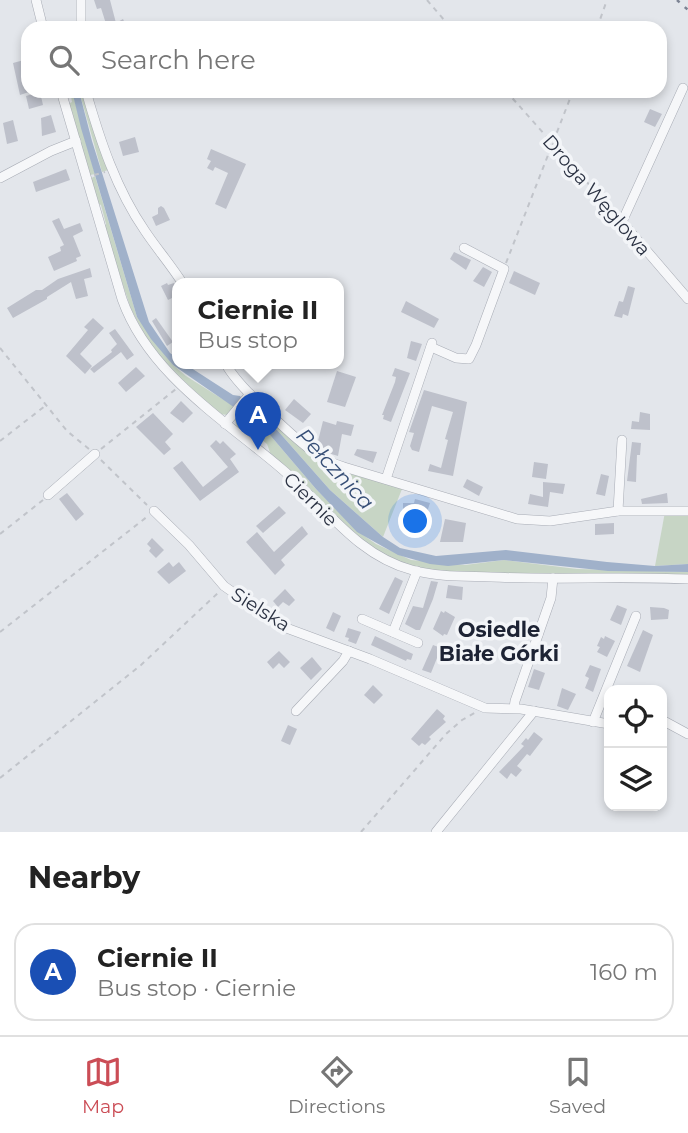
<!DOCTYPE html>
<html lang="en">
<head>
<meta charset="utf-8">
<style>
  :root { --surface:#fff; --page:#f6f6f6; --text:#222; --muted:#767676; --line:#e0e0e0; --accent:#cb4d56 }
  body { margin:0; font-family:Montserrat,sans-serif; background:var(--page); color:var(--text) }
  .controls { position:absolute; right:21px; bottom:21px; display:grid; overflow:hidden; border-radius:14px; box-shadow:0 4px 10px #0003 }
  .controls button { width:63px; height:63px; display:grid; place-items:center; padding:0; border:0; border-bottom:2px solid var(--line); background:var(--surface); color:var(--text); font:35px sans-serif }
  .you { position:absolute; left:416px; top:522px; width:24px; height:24px; margin:-18px; border:5px solid #fff; border-radius:50%; background:#1a73e8; box-shadow:0 0 0 10px #1a73e833 }
  .badge { display:grid; place-items:center; width:46px; height:46px; border-radius:50%; background:var(--accent); color:#fff; font-size:23px; font-weight:700 }
  .pin { position:absolute; translate:-50% -58px; filter:drop-shadow(0 2px 4px #0008) }
  .pin::after { content:''; position:absolute; top:37px; width:24px; height:21px; background:inherit; clip-path:polygon(0 0,100% 0,50% 100%) }
  .popup { position:absolute; left:172px; top:278px; width:172px; height:91px; box-sizing:border-box; display:grid; place-content:center; border-radius:14px; background:var(--surface); filter:drop-shadow(0 2px 5px #0005); font-size:23px; white-space:nowrap; color:var(--muted) }
  .popup b { font-size:26px; color:var(--text) }
  .popup::after { content:''; position:absolute; left:50%; top:100%; margin-left:-14px; border:14px solid transparent; border-top-color:var(--surface) }
  .list { margin:0; padding:0; list-style:none }
  h2 { display:flex; justify-content:space-between; align-items:center; height:91px; margin:0; padding:0 28px; font-size:30px }
  h2 small { font-size:23px; font-weight:400; color:var(--muted) }
  .list li { display:grid; grid-template-columns:46px 1fr auto; gap:21px; align-items:center; box-sizing:border-box; height:98px; margin:0 14px 14px; padding:0 14px; border:2px solid var(--line); border-radius:21px }
  .list b { display:block; font-size:26px; white-space:nowrap }
  .list p { margin:0; font-size:23px; white-space:nowrap; color:var(--muted) }
  .list em { font-size:23px; font-style:normal; color:var(--muted) }
  .icon { flex:none; width:38px; height:38px; fill:none; stroke:currentColor; stroke-width:2; stroke-linecap:round; stroke-linejoin:round }
  .map { position:relative; flex:none; width:688px; height:832px; overflow:hidden }
  .search { position:absolute; background:var(--surface); box-shadow:0 4px 10px #0003; left:21px; right:21px; top:21px; height:77px; display:flex; align-items:center; gap:18px; box-sizing:border-box; padding:0 24px; border-radius:21px; color:var(--muted); font-size:26px }
  .sheet { height:203px; background:var(--surface) }
  nav { display:flex; justify-content:space-around; align-items:center; box-sizing:border-box; height:98px; border-top:2px solid var(--line); background:var(--surface); font-size:19px; color:var(--muted) }
  nav a { display:grid; justify-items:center; gap:4px }
  nav .on { color:var(--accent) }
  .map>svg:first-child { display:block }
</style>
</head>
<body>
<div class="map">
<svg width="688" height="832" viewBox="0 0 688 832">
  <rect width="100%" height="100%" fill="#e3e6eb"/>
  <!-- green -->
  <g fill="#c7d5c5">
    <path d="M70,91H72L95,174L90,175L68,104L72,102Z"/>
    <path d="M79,91H84L108,170L102,172Z"/>
    <path d="M95,176L137,317L173,365L186,376L235,407L228,415L219,414L169,367L148,341L131,309L104,228L106,224L101,205L97,203L90,179Z"/>
    <path d="M251,400L321,463L402,489L383,537L330,490L270,422L247,403Z"/>
    <path d="M241,411L264,428L316,489L356,530L376,544L411,560L465,565L504,560L577,569L688,572V576L478,574L426,570L397,561L363,543L272,458L267,444L256,435L247,436L237,428L235,420Z"/>
    <path d="M665,512L688,514V564L655,566Z"/>
  </g>
  <!-- water -->
  <path fill="#a0b1ca" d="M72,91H79L92,141L149,322L170,353L177,358V364H185L233,395L240,396L254,411L270,422L330,490L383,537L400,548L436,556L506,550L607,562L655,566L688,564V572L608,571L504,560L448,566L430,564L398,555L357,532L316,489L264,428L173,365L151,339L137,317L81,128Z"/>
  <!-- building -->
  <g fill="#bec1cb">
    <path d="M94,0H110L116,23L123,19L126,26L121,28H104L107,27L101,8L97,9Z"/>
    <path d="M24,60L28,75L24,76L29,92L20,95L13,63Z"/>
    <path d="M40,92L43,105L29,109L26,96Z"/>
    <path d="M650,109L662,114L655,127L644,122Z"/>
    <path d="M51,115L56,132L42,136L41,118Z"/>
    <path d="M13,120L18,141L7,144L3,123Z"/>
    <path d="M135,137L139,152L123,156L119,142Z"/>
    <path d="M211,149L246,164L226,209L215,204L228,173L215,167L213,171L207,168L211,161L207,159Z"/>
    <path d="M66,169L70,180L36,192L33,182Z"/>
    <path d="M161,206L164,208L170,220L156,226L152,217L158,214V208Z"/>
    <path d="M59,218L64,229L80,223L83,231L73,236L81,256L76,258L77,261L54,271L48,257L61,251L60,247L64,245L52,221Z"/>
    <path d="M454,252L471,260L466,270L450,259Z"/>
    <path d="M483,267L492,272L484,287L473,281Z"/>
    <path d="M90,268L92,277L84,279L88,296L76,299L71,282L47,297V299L13,318L7,308L36,290H42L58,279Z"/>
    <path d="M514,271L540,283L535,295L509,283Z"/>
    <path d="M167,283L168,285L174,283L178,288V295L168,300L161,286Z"/>
    <path d="M628,286L635,288L628,316L623,314L622,318L614,316L619,301L623,302Z"/>
    <path d="M406,301L439,319L434,328L401,312Z"/>
    <path d="M93,318L104,328L80,354L92,366L85,374L66,356L88,330L84,327Z"/>
    <path d="M156,318L173,342L167,346L152,321Z"/>
    <path d="M115,329L134,355L127,360L121,352L94,373L90,369L112,352L111,350L117,344L109,333Z"/>
    <path d="M411,341L422,344L416,361L407,358Z"/>
    <path d="M136,367L145,376L126,392L118,383Z"/>
    <path d="M395,368L410,373L391,422L383,419L384,415H382L395,382L396,377L392,376Z"/>
    <path d="M337,371L356,377L345,407L327,402Z"/>
    <path d="M424,390L467,402L453,476L428,471L430,464L441,468L448,440L445,439L453,412L432,406L419,452L412,450L410,446L414,433L409,432Z"/>
    <path d="M294,399L311,414L303,423L285,410Z"/>
    <path d="M181,401L193,413L183,423L170,413Z"/>
    <path d="M640,412L650,414V430L631,429L632,421L639,422Z"/>
    <path d="M153,413L173,434L165,442L171,449L164,455L136,427Z"/>
    <path d="M323,421L336,425L337,421L354,425L351,436L342,434L338,456L328,453L327,450L317,445Z"/>
    <path d="M216,440L220,444L223,441L236,454L230,459L239,472L200,501L173,468L182,461L203,487L228,467L210,446Z"/>
    <path d="M632,442L641,443L640,455H637L636,482L627,481Z"/>
    <path d="M357,449L377,452L373,463L354,455Z"/>
    <path d="M534,462L548,464L546,479L532,477Z"/>
    <path d="M601,474L609,476L605,496L596,494Z"/>
    <path d="M467,479L483,487L479,496L463,487Z"/>
    <path d="M543,482L565,484L563,494L550,492L548,507L528,504L530,494L543,497Z"/>
    <path d="M67,493L84,514L76,521L59,499Z"/>
    <path d="M667,493L668,503L642,504L641,499Z"/>
    <path d="M415,499L430,503L427,512L418,510L415,520L407,518L409,510H403V503H414Z"/>
    <path d="M279,506L286,513L263,533L256,526Z"/>
    <path d="M445,519L466,523L463,542H440Z"/>
    <path d="M614,523V534L595,535V524Z"/>
    <path d="M302,526L308,534L281,560L285,565L275,575L246,542L257,532L274,552Z"/>
    <path d="M152,538L164,550L156,558L149,551L151,548L147,544Z"/>
    <path d="M169,562L173,567L179,562L186,571L169,584L157,572Z"/>
    <path d="M395,577L403,581L389,614L379,609Z"/>
    <path d="M431,581L438,582L433,599L420,630H416L405,624L413,606L423,608Z"/>
    <path d="M448,585L463,587L462,600L446,598Z"/>
    <path d="M285,589L295,600L289,606L283,602L278,607L273,601Z"/>
    <path d="M617,605L627,609L621,625L610,620Z"/>
    <path d="M650,607L664,608L669,610L668,619L651,620Z"/>
    <path d="M441,611L444,613L445,611L455,617L447,635L444,634L443,636L433,629Z"/>
    <path d="M333,612L341,616L334,632L326,628Z"/>
    <path d="M348,628L361,632L356,644L348,641L349,638L345,637Z"/>
    <path d="M643,630L653,635L640,672L627,666Z"/>
    <path d="M375,636L413,654L411,660L407,659L406,661L371,645Z"/>
    <path d="M605,636L615,641L607,657L597,652L600,647L597,646L601,637L604,639Z"/>
    <path d="M433,645L441,648L431,673L422,670Z"/>
    <path d="M547,647L558,651L553,664L542,660Z"/>
    <path d="M279,651L290,662L284,668L279,663L273,669L267,662Z"/>
    <path d="M312,657L322,669L311,680L300,668Z"/>
    <path d="M590,665L601,669L593,692L585,688L589,678L585,676Z"/>
    <path d="M534,669L545,673L539,690L528,687Z"/>
    <path d="M373,685L383,695L374,704L364,695Z"/>
    <path d="M562,688L576,694L568,710L557,706Z"/>
    <path d="M437,709L445,716L443,719L446,722L429,737L431,739L425,745L422,743L419,746L411,739Z"/>
    <path d="M288,725L297,729L290,745L281,741Z"/>
    <path d="M534,732L543,739L530,756L527,754L517,766L522,770L516,777L511,773L507,779L499,772L524,746L521,744L526,738L528,740Z"/>
  </g>
  <g fill="none" stroke-linecap="round" stroke-linejoin="round">
    <!-- minor casing -->
    <g stroke="#a8acb5" stroke-width="10">
      <g id="minor">
        <path d="M36,0L43,28"/>
        <path d="M81,0V28"/>
        <path d="M683,88L622,222L688,299"/>
        <path d="M61,91L122,299C149,375 225,420 283,470C325,506 356,555 412,570C438,577 465,576 491,577C557,580 623,576 688,579"/>
        <path d="M86,91C100,140 116,189 145,231C157,249 171,265 183,284"/>
        <path d="M0,178L51,151L76,141"/>
        <path d="M431,347L456,358L469,359L476,345L504,269L464,248"/>
        <path d="M226,364C236,385 298,442 319,456C326,461 335,464 344,467L517,519L550,521L618,511H688"/>
        <path d="M225,424L250,394"/>
        <path d="M386,479L432,343"/>
        <path d="M48,495L95,454"/>
        <path d="M154,511L189,545L224,586L281,626L370,659L485,708L521,709L609,724"/>
        <path d="M618,511L622,440"/>
        <path d="M362,619L418,643"/>
        <path d="M393,632L417,571"/>
        <path d="M514,708L515,701L551,598L553,578"/>
        <path d="M296,711L343,661L349,651"/>
        <path d="M662,720L688,734"/>
        <path d="M593,722L636,616"/>
        <path d="M436,832L534,711"/>
      </g>
    </g>
    <!-- path -->
    <g stroke="#c1c4ca" stroke-width="2" stroke-dasharray="5 5" stroke-linecap="butt">
      <path d="M427,0L451,28"/>
      <path d="M597,28L607,0"/>
      <path d="M506,91L617,216"/>
      <path d="M94,175L105,172"/>
      <path d="M506,263L573,91"/>
      <path d="M0,348L67,431L89,449"/>
      <path d="M0,441L45,406"/>
      <path d="M101,449L176,389"/>
      <path d="M101,460L147,505"/>
      <path d="M0,534L43,500"/>
      <path d="M0,632L148,516"/>
      <path d="M0,778L141,665L219,592"/>
      <path d="M361,832L446,734L462,720L476,712"/>
    </g>
    <!-- minor -->
    <use href="#minor" stroke="#f6f7f9" stroke-width="9"/>
    <!-- rail -->
    <path stroke="#7d8494" stroke-width="2.5" stroke-dasharray="3.5 7" stroke-linecap="butt" d="M677,0L688,10"/>
  </g>
  <g text-anchor="middle" stroke-width="7" stroke-linejoin="round" paint-order="stroke">
    <!-- street labels -->
    <g font-size="19" fill="#2b3243" stroke="#f3f5f8">
      <text transform="translate(597 195) rotate(49)" y="7">Droga Węglowa</text>
      <text transform="translate(311 499) rotate(45)" y="7">Ciernie</text>
      <text transform="translate(261 609) rotate(32)" y="7">Sielska</text>
    </g>
    <!-- water labels -->
    <g font-size="21" font-style="italic" fill="#364e76" stroke="#f3f5f8">
      <text transform="translate(335 469) rotate(47)" y="7">Pełcznica</text>
    </g>
    <!-- neighbourhood labels -->
    <g font-size="21" font-weight="bold" fill="#1d2334" stroke="#f3f5f8">
      <text x="499" y="637">Osiedle<tspan x="499" dy="24">Białe Górki</tspan></text>
    </g>
  </g>
</svg>
<div class="controls">
<button><svg class="icon" aria-label="locate" viewBox="0 0 24 24"><circle cx="12" cy="12" r="6"/><path d="M12 2v4M12 18v4M2 12h4M18 12h4"/></svg></button>
<button><svg class="icon" aria-label="layers" viewBox="0 0 24 24"><path d="M12 4l9 5-9 5-9-5zM3 14l9 5 9-5"/></svg></button>
</div>
<div class="you"></div>
<div class="pin badge" style="left:258px;top:450px;background:#1a4fb4">A</div>
<div class="popup"><b>Ciernie II</b>Bus stop</div>
<div class="search"><svg class="icon" aria-label="search" viewBox="0 0 24 24"><circle cx="10" cy="10" r="6"/><path d="M15 15l6 6"/></svg>Search here</div>
</div>
<section class="sheet">
<h2>Nearby<small></small></h2>
<ul class="list">
<li><span class="badge" style="background:#1a4fb4">A</span><div><b>Ciernie II</b><p>Bus stop · Ciernie</p></div><em>160 m</em></li>
</ul>
</section>
<nav>
<a class="on"><svg class="icon" aria-label="map" viewBox="0 0 24 24"><path d="M3 6l6-2 6 2 6-2v14l-6 2-6-2-6 2zM9 4v14M15 6v14"/></svg>Map</a>
<a><svg class="icon" aria-label="directions" viewBox="0 0 24 24"><path d="M12 3l9 9-9 9-9-9zM9 14v-3h6M13 9l2 2-2 2"/></svg>Directions</a>
<a><svg class="icon" aria-label="saved" viewBox="0 0 24 24"><path d="M7 4h10v16l-5-4-5 4z"/></svg>Saved</a>
</nav>
</body>
</html>
